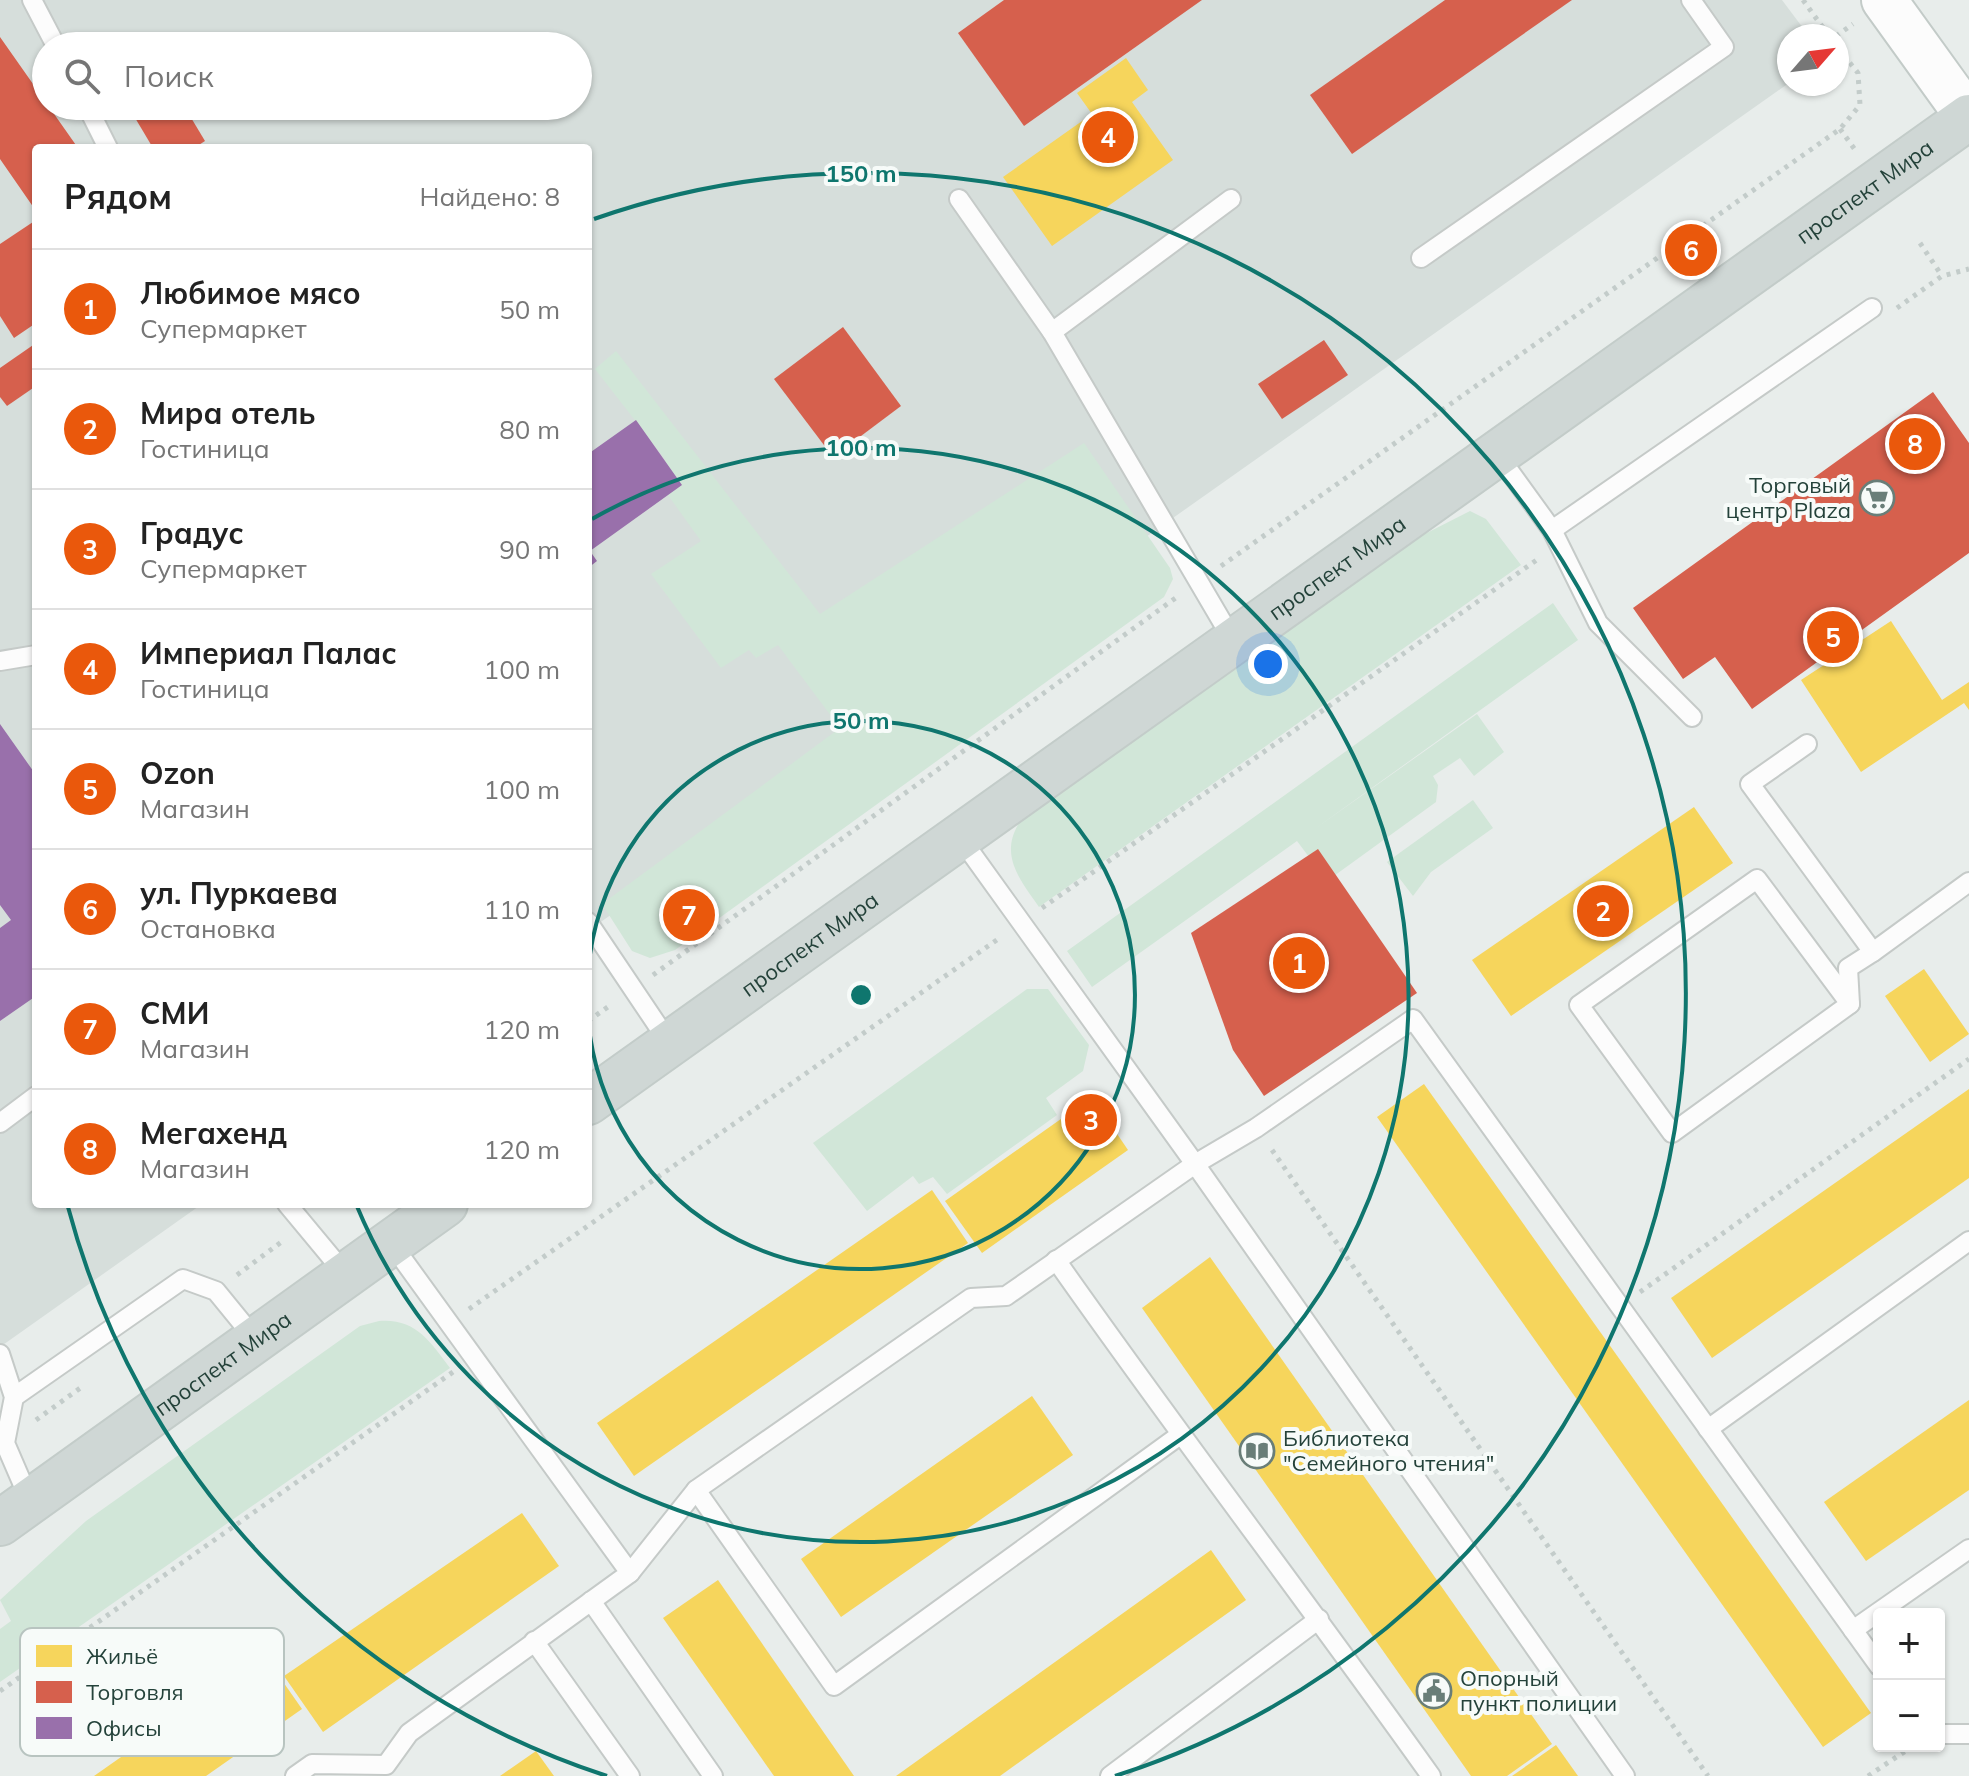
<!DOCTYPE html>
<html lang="ru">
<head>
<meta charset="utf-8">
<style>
  :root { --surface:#fff; --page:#f2f2f2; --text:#222; --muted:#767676; --line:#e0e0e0; --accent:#ea580c }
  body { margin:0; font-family:Mulish,sans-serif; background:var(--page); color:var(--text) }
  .controls { position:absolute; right:24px; bottom:24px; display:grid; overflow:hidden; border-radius:8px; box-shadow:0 2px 6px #0004 }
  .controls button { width:72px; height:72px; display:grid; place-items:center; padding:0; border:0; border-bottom:2px solid var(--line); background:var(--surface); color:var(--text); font:40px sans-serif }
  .compass { position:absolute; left:1777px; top:24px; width:72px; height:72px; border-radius:50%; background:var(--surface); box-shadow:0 2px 6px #0004; rotate:62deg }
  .you { position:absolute; left:1268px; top:664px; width:28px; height:28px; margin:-20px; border:6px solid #fff; border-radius:50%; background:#1a73e8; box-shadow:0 0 0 12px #1a73e833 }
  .badge { display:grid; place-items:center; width:52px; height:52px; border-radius:50%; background:var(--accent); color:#fff; font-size:26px; font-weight:700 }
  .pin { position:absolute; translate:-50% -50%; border:4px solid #fff; box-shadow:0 2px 8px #0006 }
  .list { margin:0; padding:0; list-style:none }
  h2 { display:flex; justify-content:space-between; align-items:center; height:104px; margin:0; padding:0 32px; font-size:34px }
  h2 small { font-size:26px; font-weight:400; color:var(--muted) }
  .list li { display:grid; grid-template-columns:52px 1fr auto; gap:24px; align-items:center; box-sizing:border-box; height:120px; padding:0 32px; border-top:2px solid var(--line) }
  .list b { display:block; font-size:30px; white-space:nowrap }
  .list p { margin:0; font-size:26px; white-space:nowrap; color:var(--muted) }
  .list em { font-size:26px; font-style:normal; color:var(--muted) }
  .icon { flex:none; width:44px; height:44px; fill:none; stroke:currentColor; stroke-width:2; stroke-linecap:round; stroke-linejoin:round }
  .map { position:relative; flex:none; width:1969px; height:1776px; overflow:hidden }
  .search { position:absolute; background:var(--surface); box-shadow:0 2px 6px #0004; left:32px; top:32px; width:560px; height:88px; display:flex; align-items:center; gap:20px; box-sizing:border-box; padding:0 28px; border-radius:44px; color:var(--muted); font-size:30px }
  .panel { position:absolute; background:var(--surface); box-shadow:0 2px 6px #0004; left:32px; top:144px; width:560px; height:1064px; border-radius:8px }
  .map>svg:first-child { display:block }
</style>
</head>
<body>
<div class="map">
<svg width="1969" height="1776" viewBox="0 0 1969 1776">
  <rect width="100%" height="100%" fill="#e8edeb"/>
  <!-- built -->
  <path fill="#d6dedb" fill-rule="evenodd" d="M0,0H1782L1809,36H1789V83L588,931V148H36V1204H202L0,1347ZM46,46H578V106H46Z"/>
  <!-- green -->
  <g fill="#d1e6d8">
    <path d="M616,351L820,614L1084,443L1170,568L1173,579L1164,597L675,950L650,958L632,951L602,904L840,728L778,645L756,658L749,650L721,668L651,574L701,541L652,473L666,460L595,369Z"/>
    <path d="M1470,511L1486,519L1521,565L1039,907C1019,878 998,854 1021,820L1413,540Z"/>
    <path d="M1553,603L1578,640L1316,828L1477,714L1504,752L1474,776L1460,758L1433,776L1438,785L1436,802L1327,881L1297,841L1092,987L1067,951Z"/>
    <path d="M1473,800L1493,828L1431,872L1413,896L1387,862Z"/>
    <path d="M1027,989H1048L1089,1045L1083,1071L1046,1098L1057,1115L947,1194L933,1177L919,1184L913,1176L867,1211L813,1143Z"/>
    <path d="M379,1321C415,1318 430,1341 450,1368L0,1682V1629L11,1621L0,1600L86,1521L360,1326Z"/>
  </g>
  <!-- homes -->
  <g fill="#f6d55c">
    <path d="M1126,58L1148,90L1132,102L1173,160L1052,246L1003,177L1092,114L1077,93Z"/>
    <path d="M1891,621L1942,700L1969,682V710L1964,703L1861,772L1801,680Z"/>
    <path d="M1694,807L1733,863L1511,1016L1472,960Z"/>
    <path d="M1924,969L1969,1034L1930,1062L1885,996Z"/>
    <path d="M1424,1084L1871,1713L1823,1747L1377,1117Z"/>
    <path d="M1969,1089V1178L1712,1358L1671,1298Z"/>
    <path d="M1092,1097L1128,1150L982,1253L945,1201Z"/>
    <path d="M932,1190L968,1243L634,1476L597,1423Z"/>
    <path d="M1210,1257L1552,1744L1507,1776H1471L1142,1308Z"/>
    <path d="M1032,1396L1073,1455L841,1617L801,1559Z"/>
    <path d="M1969,1400V1490L1866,1561L1824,1502Z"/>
    <path d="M522,1513L559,1566L323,1732L284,1676Z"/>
    <path d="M1211,1550L1246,1600L1000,1776H896Z"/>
    <path d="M718,1580L854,1776H774L663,1618Z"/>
    <path d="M265,1656L302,1709L206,1776H94Z"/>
    <path d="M1556,1745L1578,1776H1512Z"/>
    <path d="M536,1751L554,1776H500Z"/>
  </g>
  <!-- shops -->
  <g fill="#d6604d">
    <path d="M1004,0H1202L1024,126L958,33Z"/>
    <path d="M1445,0H1572L1352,154L1310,95Z"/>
    <path d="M0,37L78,148H36V211L0,159Z"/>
    <path d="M128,106H184L205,141L194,148H153Z"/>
    <path d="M33,222L36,227V323L14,338L0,316V244Z"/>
    <path d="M843,327L901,406L833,457L774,379Z"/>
    <path d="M1324,340L1348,375L1282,419L1258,384Z"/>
    <path d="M36,343V386L7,406L0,397V368Z"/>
    <path d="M1933,392L1969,443V553L1752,709L1715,657L1683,679L1633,608Z"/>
    <path d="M1318,849L1417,993L1264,1096L1233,1050L1191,933Z"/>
  </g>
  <!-- offices -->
  <g fill="#9970ab">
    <path d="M636,420L682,485L590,551L597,561L588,568V454Z"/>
    <path d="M0,724L36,775V996L0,1021V928L11,920L0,905Z"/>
  </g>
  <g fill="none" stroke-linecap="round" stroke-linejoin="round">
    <!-- service casing -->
    <g stroke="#c5cac8" stroke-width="22">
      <g id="service">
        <path d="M32,0L56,46"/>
        <path d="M87,106L108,148"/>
        <path d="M959,199L1052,332L1234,642"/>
        <path d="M1421,258L1724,47L1691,0"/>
        <path d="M1052,332L1231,199"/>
        <path d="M1497,454L1552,530L1598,623L1692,717"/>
        <path d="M1552,530L1872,308"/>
        <path d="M0,661L36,655"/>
        <path d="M1807,744L1750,784L1873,952L1969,882"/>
        <path d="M959,836L1195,1164L1625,1776"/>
        <path d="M1757,879L1850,1004L1672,1133L1579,1005Z"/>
        <path d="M588,922L670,1044"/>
        <path d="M1850,1004L1848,968L1873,952"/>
        <path d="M0,1123L36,1096"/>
        <path d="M287,1204L346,1275"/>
        <path d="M1056,1260C1178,1434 1308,1603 1431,1776"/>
        <path d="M0,1354L14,1397L5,1443L30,1501"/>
        <path d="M14,1397L183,1279L216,1291L256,1340"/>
        <path d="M1708,1429L1969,1241"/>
        <path d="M696,1490L834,1686L1180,1435"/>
        <path d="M630,1573L696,1490L971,1298L1006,1296L1195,1164L1256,1128L1413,1019L1879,1666"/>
        <path d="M591,1601L713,1776"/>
        <path d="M1853,1630L1969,1549"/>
        <path d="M534,1641L630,1776"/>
        <path d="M1939,1734H1969"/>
        <path d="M295,1776L312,1764L386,1765L409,1733L630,1573L391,1243"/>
        <path d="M1110,1776L1319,1619"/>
      </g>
    </g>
    <!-- secondary casing -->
    <g stroke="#c3cbc8" stroke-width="48">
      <path id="secondary" d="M1884,0L1969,118"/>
    </g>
    <!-- primary casing -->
    <g stroke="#c3ccc9" stroke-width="48">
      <g id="primary">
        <path id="s1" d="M588,1102L1969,117"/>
        <path id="s2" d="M0,1523L445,1204"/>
      </g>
    </g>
    <!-- path -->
    <g stroke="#c3ccca" stroke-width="5" stroke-dasharray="4 6" stroke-linecap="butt">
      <path d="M1803,0L1829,36"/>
      <path d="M1836,36L1853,24"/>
      <path d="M1840,129L1856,151"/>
      <path d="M1920,243L1942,276"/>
      <path d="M1897,308L1942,276L1969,269"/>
      <path d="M1221,566L1840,129L1860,105L1858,73L1837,47"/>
      <path d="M1042,908L1538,559"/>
      <path d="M653,975L1177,597"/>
      <path d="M588,1021L612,1004"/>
      <path d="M1272,1150L1708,1776"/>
      <path d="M237,1275L284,1240"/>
      <path d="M1640,1292L1969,1059"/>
      <path d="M469,1309L1001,937"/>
      <path d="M36,1420L83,1386"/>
      <path d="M0,1691L453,1372"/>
      <path d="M1868,1776L1913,1746"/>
    </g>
    <!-- service -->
    <use href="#service" stroke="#fcfcfc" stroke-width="18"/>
    <!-- secondary -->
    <use href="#secondary" stroke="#fcfcfc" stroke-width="44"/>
    <!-- primary -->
    <use href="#primary" stroke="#cfd7d5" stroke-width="44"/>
  </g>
  <!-- distance rings -->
  <g fill="none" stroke="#0f766e" stroke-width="4">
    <path d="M588 971A274 274 0 1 1 588 1019"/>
    <path d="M592 519A547 547 0 1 1 356 1204"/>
    <path d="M607 1776A821 821 0 0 1 68 1207M594 219A821 821 0 1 1 1115 1776"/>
  </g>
  <!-- icons -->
  <defs>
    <g id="supermarket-ring" transform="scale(1.8)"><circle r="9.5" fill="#f7fbf9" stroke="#697e78" stroke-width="1.5"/><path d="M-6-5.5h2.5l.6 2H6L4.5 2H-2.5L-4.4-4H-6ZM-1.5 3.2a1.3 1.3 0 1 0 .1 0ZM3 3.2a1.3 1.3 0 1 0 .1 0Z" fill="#697e78"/></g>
    <g id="library-ring" transform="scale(1.8)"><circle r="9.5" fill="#f7fbf9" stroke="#697e78" stroke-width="1.5"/><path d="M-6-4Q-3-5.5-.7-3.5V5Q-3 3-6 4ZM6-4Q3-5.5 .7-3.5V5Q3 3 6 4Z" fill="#697e78"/></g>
    <g id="civic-ring" transform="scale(1.8)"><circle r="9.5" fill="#f7fbf9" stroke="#697e78" stroke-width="1.5"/><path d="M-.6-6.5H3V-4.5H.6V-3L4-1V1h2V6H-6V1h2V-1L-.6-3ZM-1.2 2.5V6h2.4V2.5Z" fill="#697e78"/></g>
  </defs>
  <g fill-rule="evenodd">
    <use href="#supermarket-ring" x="1877" y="498"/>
    <use href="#library-ring" x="1257" y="1451"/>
    <use href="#civic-ring" x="1434" y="1691"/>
  </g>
  <g text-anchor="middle" stroke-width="8" stroke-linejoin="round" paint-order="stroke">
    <!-- street labels -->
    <g font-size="22" fill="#24423a" stroke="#f7fbf9">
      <text dy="8" stroke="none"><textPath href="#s1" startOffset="1568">проспект Мира</textPath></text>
      <text dy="8" stroke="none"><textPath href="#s1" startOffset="920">проспект Мира</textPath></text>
      <text dy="8" stroke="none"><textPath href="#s1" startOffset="272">проспект Мира</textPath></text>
      <text dy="8" stroke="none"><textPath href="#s2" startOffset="274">проспект Мира</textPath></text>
    </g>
    <!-- poi labels -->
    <g font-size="22" fill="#24423a" stroke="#f7fbf9" text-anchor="start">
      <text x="1851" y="493" text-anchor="end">Торговый<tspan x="1851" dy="25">центр Plaza</tspan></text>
      <text x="1283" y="1446">Библиотека<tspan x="1283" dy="25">"Семейного чтения"</tspan></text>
      <text x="1460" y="1686">Опорный<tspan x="1460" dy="25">пункт полиции</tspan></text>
    </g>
  </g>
  <!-- legend -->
  <rect x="20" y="1628" width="264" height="128" rx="12" fill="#f7fbf9" stroke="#b8c4c0" stroke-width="2"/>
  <rect x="36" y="1645" width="36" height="22" fill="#f6d55c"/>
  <rect x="36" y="1681" width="36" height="22" fill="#d6604d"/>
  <rect x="36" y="1717" width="36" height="22" fill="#9970ab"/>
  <g font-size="22" fill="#24423a">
    <text x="86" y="1664">Жильё</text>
    <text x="86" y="1700">Торговля</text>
    <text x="86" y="1736">Офисы</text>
  </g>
  <circle cx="861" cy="995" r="12" fill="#0f766e" stroke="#f7fbf9" stroke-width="4"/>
  <g font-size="24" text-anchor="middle" font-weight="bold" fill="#0f766e" stroke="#f7fbf9" stroke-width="8" stroke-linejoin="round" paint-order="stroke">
    <text x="861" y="182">150 m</text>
    <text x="861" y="456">100 m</text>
    <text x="861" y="729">50 m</text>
  </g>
</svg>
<div class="controls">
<button>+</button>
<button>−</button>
</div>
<svg class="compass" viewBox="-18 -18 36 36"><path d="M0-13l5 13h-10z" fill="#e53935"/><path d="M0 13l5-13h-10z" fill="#767676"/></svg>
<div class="you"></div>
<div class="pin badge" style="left:1299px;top:963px">1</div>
<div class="pin badge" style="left:1603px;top:911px">2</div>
<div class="pin badge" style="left:1091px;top:1120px">3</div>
<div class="pin badge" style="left:1108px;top:137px">4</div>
<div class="pin badge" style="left:1833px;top:637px">5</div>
<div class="pin badge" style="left:1691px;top:250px">6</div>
<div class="pin badge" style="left:689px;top:915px">7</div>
<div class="pin badge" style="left:1915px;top:444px">8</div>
<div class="search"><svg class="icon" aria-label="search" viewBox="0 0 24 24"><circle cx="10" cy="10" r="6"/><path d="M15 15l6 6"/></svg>Поиск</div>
<section class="panel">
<h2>Рядом<small>Найдено: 8</small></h2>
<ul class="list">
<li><span class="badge">1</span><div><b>Любимое мясо</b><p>Супермаркет</p></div><em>50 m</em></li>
<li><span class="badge">2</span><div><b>Мира отель</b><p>Гостиница</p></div><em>80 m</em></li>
<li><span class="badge">3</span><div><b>Градус</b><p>Супермаркет</p></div><em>90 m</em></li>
<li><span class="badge">4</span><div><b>Империал Палас</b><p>Гостиница</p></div><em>100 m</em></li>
<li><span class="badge">5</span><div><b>Ozon</b><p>Магазин</p></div><em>100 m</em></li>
<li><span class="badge">6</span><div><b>ул. Пуркаева</b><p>Остановка</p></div><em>110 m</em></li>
<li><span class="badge">7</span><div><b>СМИ</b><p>Магазин</p></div><em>120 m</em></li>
<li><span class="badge">8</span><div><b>Мегахенд</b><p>Магазин</p></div><em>120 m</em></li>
</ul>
</section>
</div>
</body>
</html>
